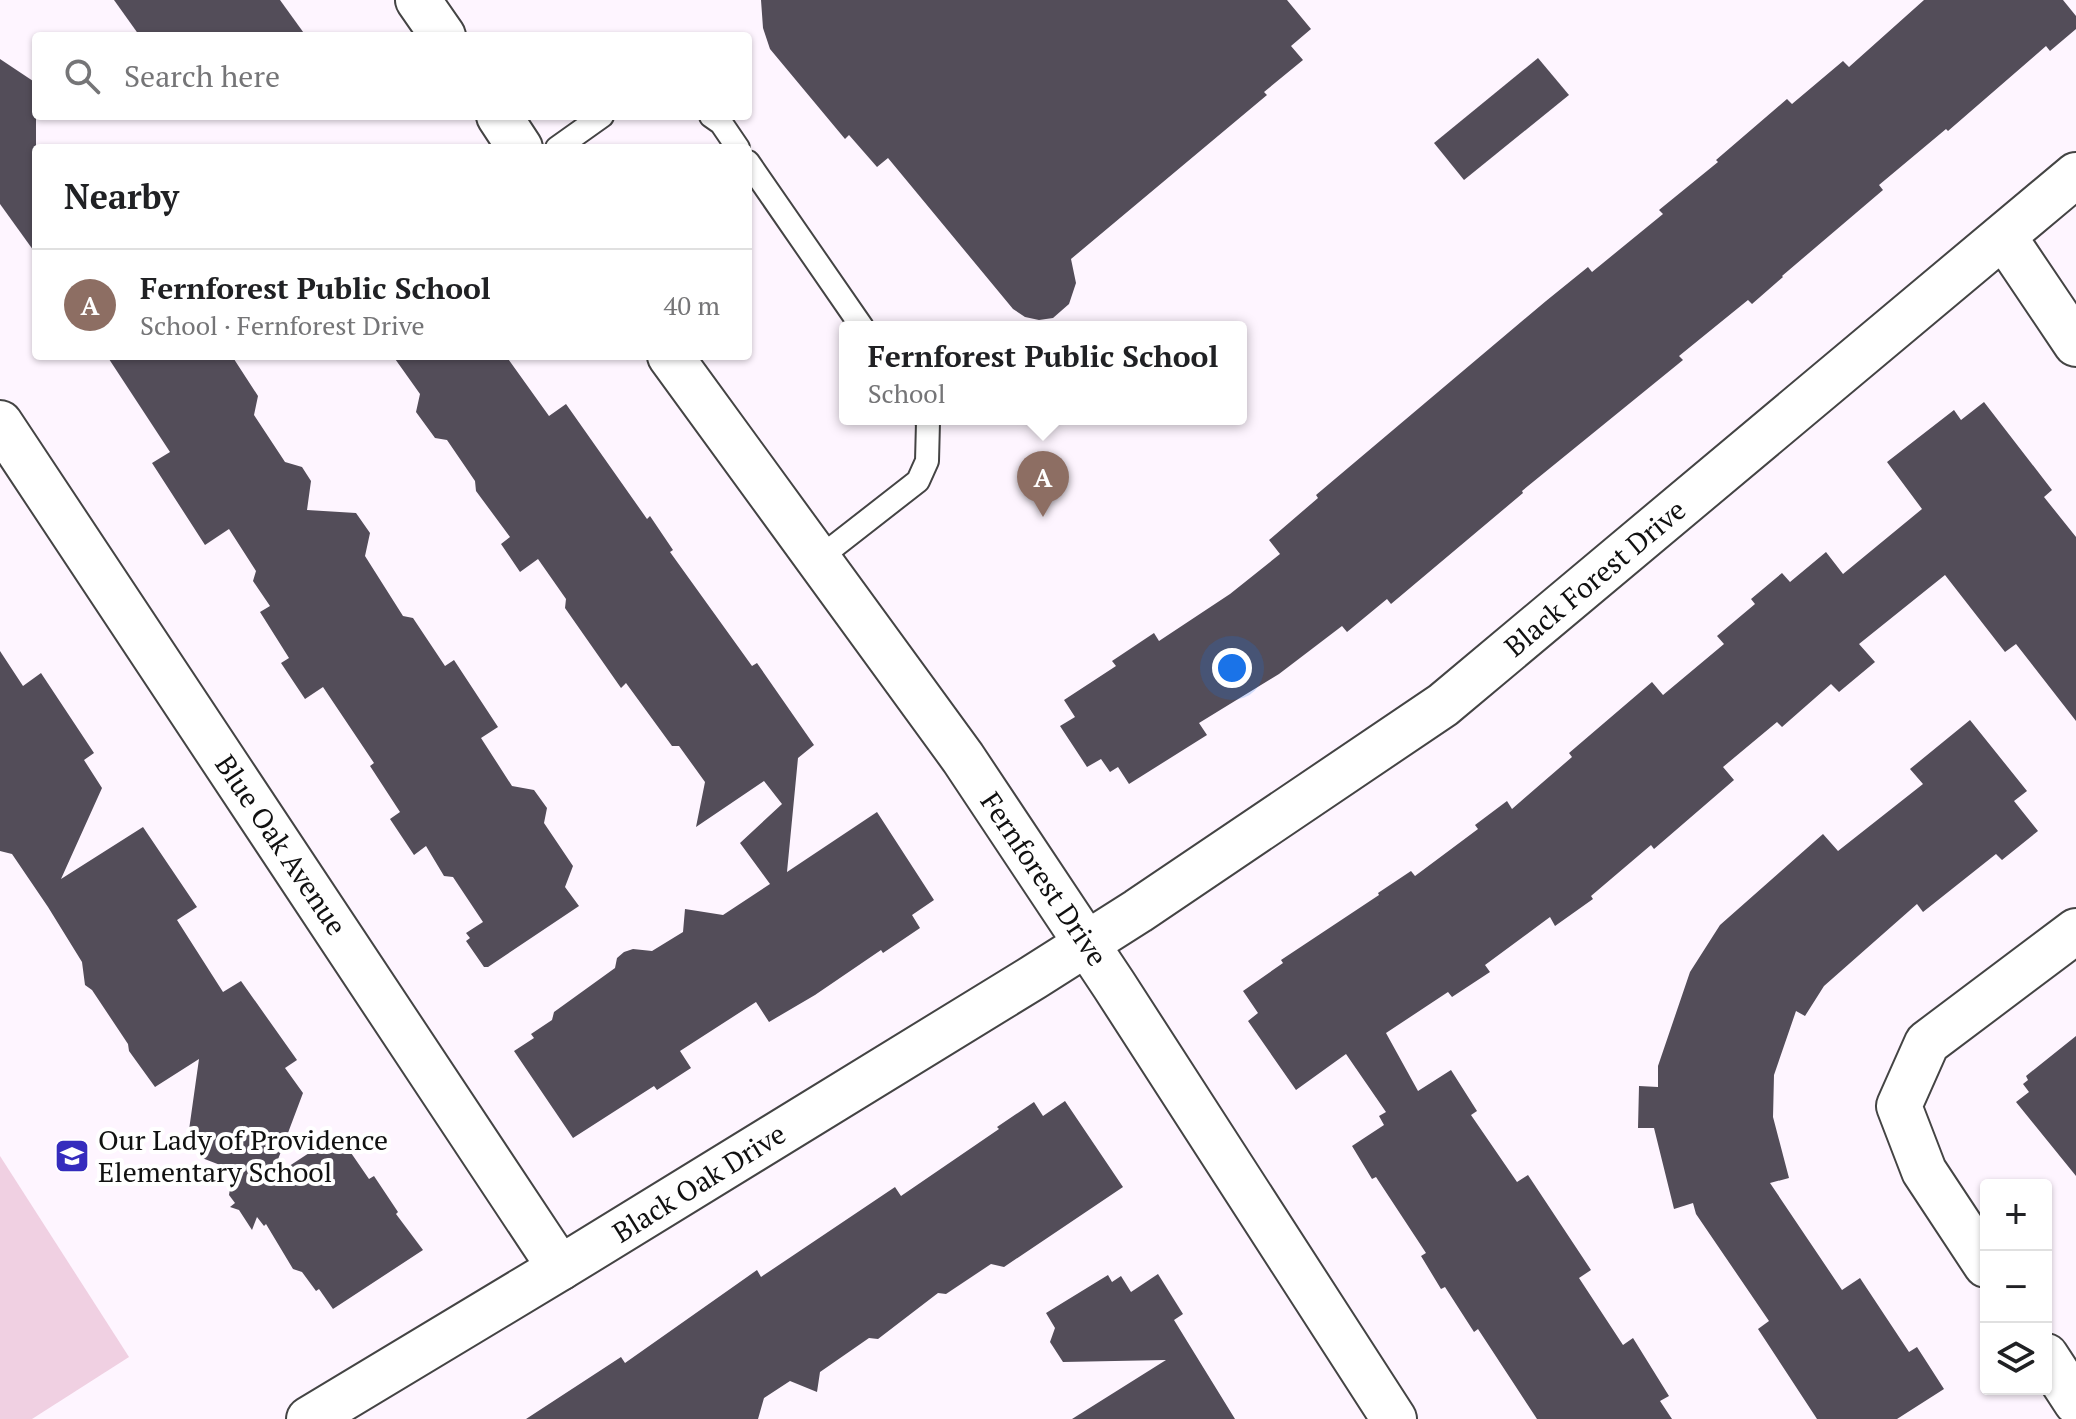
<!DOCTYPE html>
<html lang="en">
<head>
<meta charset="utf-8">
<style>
  :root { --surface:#fff; --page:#f2f2f2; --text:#202124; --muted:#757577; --line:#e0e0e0; --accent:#d93025 }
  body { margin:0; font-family:"PT Serif",serif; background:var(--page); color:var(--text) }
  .controls { position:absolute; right:24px; bottom:24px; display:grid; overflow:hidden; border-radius:8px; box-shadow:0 2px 6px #0004 }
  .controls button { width:72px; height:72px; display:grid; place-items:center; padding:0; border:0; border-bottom:2px solid var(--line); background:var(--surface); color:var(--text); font:40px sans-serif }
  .you { position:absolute; left:1232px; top:668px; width:28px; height:28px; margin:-20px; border:6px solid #fff; border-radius:50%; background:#1a73e8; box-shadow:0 0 0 12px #1a73e833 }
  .badge { display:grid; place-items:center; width:52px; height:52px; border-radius:50%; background:var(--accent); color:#fff; font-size:26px; font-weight:700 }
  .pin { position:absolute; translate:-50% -66px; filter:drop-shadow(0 2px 4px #0008) }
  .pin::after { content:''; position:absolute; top:42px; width:28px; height:24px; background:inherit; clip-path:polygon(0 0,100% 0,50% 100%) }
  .popup { position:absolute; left:839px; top:321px; width:408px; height:104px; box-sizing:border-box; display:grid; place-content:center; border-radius:8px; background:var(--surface); filter:drop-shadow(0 2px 6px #0005); font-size:26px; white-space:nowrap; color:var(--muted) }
  .popup b { font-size:30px; color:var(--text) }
  .popup::after { content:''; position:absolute; left:50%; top:100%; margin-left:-16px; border:16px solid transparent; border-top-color:var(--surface) }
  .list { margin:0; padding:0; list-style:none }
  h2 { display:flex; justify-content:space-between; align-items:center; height:104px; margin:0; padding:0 32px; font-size:34px }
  h2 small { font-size:26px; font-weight:400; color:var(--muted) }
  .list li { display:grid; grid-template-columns:52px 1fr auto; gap:24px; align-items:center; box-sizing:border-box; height:112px; padding:0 32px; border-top:2px solid var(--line) }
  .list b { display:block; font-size:30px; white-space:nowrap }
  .list p { margin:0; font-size:26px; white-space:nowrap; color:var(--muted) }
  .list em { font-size:26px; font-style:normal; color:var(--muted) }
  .icon { flex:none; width:44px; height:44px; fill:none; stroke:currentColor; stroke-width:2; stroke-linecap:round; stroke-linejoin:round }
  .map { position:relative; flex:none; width:2076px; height:1419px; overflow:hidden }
  .search { position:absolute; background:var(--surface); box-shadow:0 2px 6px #0004; left:32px; top:32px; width:720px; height:88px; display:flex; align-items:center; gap:20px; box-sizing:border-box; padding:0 28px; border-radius:8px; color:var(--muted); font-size:30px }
  .panel { position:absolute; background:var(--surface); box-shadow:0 2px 6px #0004; left:32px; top:144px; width:720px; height:216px; border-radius:8px }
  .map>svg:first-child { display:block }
</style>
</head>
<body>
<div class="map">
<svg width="2076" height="1419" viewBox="0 0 2076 1419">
  <rect width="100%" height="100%" fill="#fef5ff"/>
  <!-- pitch -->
  <path fill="#f0d0e2" d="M0,1156L129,1357L32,1419H0Z"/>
  <!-- building -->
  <g fill="#534d59">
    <path d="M114,0H280L306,36L139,35Z"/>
    <path d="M761,0H1287L1311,29L1291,46L1303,60L1264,92L1267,95L1071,259L1076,283L1069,304L1053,318L1039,320L1025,317L1013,309L888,158L877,167L849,135L845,139L770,49L763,28Z"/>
    <path d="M1924,0H2063L2076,16V29L2050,51L2046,46L1948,131L1946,129L1879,185L1883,190L1782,276L1783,277L1752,304L1748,300L1679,356L1683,360L1522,491L1523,493L1391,604L1387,599L1347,632L1342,626L1279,674L1199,723L1207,735L1129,784L1118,767L1110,772L1101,759L1087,767L1060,726L1075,717L1064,700L1116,666L1112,661L1154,633L1159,641L1230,594L1280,554L1269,540L1318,498L1316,495L1546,301L1588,267L1592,272L1663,214L1659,210L1718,162L1716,160L1787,99L1792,104L1843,61L1849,67Z"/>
    <path d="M1538,58L1569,95L1464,180L1434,143Z"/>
    <path d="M0,59L36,83V254L0,204Z"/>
    <path d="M107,356H232L258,396L254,415L285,462L302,467L311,481L307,510L356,513L370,533L365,556L403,616L413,618L445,666L454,660L498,727L481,738L512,786L534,790L547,808L544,823L573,866L565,887L579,906L488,967H484L466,941L470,938L466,933L483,922L453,877L444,876L426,846L414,855L390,819L400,812L370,766L374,763L323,687L305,699L281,663L289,658L260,612L270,606L253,581L256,571L229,529L205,545L152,463L170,452Z"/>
    <path d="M393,356H506L549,416L566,404L647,519L650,516L673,550L670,552L752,666L757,663L814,745L798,758L787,872L877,812L934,900L912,915L920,928L883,953L881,950L815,995L769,1022L756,1002L680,1051L691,1068L657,1090L654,1086L573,1138L514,1051L534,1038L531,1034L552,1020L554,1012L615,968L617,958L624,952L633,949L652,951L683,932L685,909L723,915L770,884L740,843L782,804L764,781L696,827L705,782L679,746H672L626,683L621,688L565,608L566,599L538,559L520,572L501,544L510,537L476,491L475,481L447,440L435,438L416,412L420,394Z"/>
    <path d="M1984,402L2052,490L2044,497L2076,537V721L2016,644L2005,652L1945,575L1859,644L1875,662L1839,692L1831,684L1782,727L1777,722L1723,767L1734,780L1654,849L1651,845L1591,896L1593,899L1555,926L1550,917L1485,965L1490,972L1452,997L1448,992L1386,1033L1418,1091L1451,1070L1477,1111L1471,1115L1517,1182L1528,1175L1591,1270L1579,1278L1623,1345L1633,1338L1669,1396L1660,1401L1672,1419H1537L1478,1329L1474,1332L1445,1287L1441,1289L1421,1256L1426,1253L1376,1177L1372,1179L1352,1146L1384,1125L1379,1116L1386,1112L1346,1054L1296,1090L1248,1021L1258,1013L1243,991L1283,963L1281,960L1379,895L1378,893L1411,871L1415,876L1478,829L1475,825L1507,801L1512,809L1572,757L1569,753L1652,682L1663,695L1724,644L1717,636L1755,604L1751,599L1782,573L1790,582L1826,552L1843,574L1922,509L1887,462L1954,410L1961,420Z"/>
    <path d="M0,651L23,686L41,673L94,753L84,760L102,788L61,879L143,827L197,907L177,920L223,992L241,981L297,1060L285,1068L303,1093L271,1178L338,1134L369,1179L374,1176L398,1212L396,1214L423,1250L333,1309L319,1289L316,1291L302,1272L293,1269L266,1224L264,1226L257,1217L252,1230L239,1210L230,1207L235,1203L229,1195L233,1170L202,1158L188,1137L199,1059L155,1087L129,1051L128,1044L92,990L85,985L82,962L48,907L12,854L0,851Z"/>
    <path d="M1970,720L2027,791L2014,801L2038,831L2002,860L1996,854L1923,912L1917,904L1824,986L1805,1016L1796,1011L1774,1075L1773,1117L1789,1178L1770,1183L1842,1290L1860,1278L1909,1352L1917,1347L1944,1389L1897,1419H1817L1758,1329L1769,1321L1696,1214L1693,1203L1674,1209L1654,1128H1638L1639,1086L1658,1087V1066L1690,972L1720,925L1823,834L1838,851L1923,784L1910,769Z"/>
    <path d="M2076,1036V1176L2016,1102L2029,1092L2023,1084L2028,1080L2026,1076Z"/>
    <path d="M1065,1101L1123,1187L1004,1267L991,1264L946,1294L938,1293L878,1339L869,1338L820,1372L817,1392L790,1381L764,1398L758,1419H526L621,1357L625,1363L757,1270L761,1277L895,1187L901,1196L999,1129L997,1127L1034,1102L1043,1116Z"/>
    <path d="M1158,1274L1183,1314L1174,1320L1235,1419H1072L1166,1360L1063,1362L1050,1342L1055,1328L1046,1313L1108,1275L1112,1282L1121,1276L1131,1292Z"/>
  </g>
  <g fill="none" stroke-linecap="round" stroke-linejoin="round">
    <!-- service casing -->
    <g stroke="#444" stroke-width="26">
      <g id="service">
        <path d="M711,116L721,123L738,148"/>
        <path d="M557,148L602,116"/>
        <path d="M748,162L862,327"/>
        <path d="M818,559L918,481L927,461L928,422L926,419"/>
      </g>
    </g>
    <!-- minor casing -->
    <g stroke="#444" stroke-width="48">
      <g id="minor">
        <path d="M2004,237L2076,344"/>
        <path d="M0,423L560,1268"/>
        <path d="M1986,1265L1924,1171L1899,1106L1927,1043L2076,931"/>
        <path d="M2046,1356L2076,1402"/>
        <path d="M309,1419L560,1268L1034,977L1138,911L1443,705L2076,175"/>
      </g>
    </g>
    <!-- tertiary casing -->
    <g stroke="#444" stroke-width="48">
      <g id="tertiary">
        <path d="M418,0L443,36"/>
        <path d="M499,116L520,148"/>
        <path d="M670,356L963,758L1114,985L1394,1419"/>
      </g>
    </g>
    <!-- service -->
    <use href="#service" stroke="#fff" stroke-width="22"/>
    <!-- minor -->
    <use href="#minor" stroke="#fff" stroke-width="44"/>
    <!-- tertiary -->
    <use href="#tertiary" stroke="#fff" stroke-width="44"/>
  </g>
  <!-- icons -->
  <defs>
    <g id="school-square" transform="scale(1.8)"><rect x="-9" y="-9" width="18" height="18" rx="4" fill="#352cbd" stroke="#fff"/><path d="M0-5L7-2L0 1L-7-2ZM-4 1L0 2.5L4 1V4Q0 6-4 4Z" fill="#fff"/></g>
  </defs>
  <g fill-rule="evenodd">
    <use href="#school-square" x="72" y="1156"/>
  </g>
  <g text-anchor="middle" stroke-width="8" stroke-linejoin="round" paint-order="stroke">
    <!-- street labels -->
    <g font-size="28" fill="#111" stroke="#fff">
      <text transform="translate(1595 578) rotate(-40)" y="10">Black Forest Drive</text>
      <text transform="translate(281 845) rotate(56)" y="10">Blue Oak Avenue</text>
      <text transform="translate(1044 879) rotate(56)" y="10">Fernforest Drive</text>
      <text transform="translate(699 1183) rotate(-32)" y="10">Black Oak Drive</text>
    </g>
    <!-- poi labels -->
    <g font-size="28" fill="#111" stroke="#fff" text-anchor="start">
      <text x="98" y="1150">Our Lady of Providence<tspan x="98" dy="32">Elementary School</tspan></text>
    </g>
  </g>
</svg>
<div class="controls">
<button>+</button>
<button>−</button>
<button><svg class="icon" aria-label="layers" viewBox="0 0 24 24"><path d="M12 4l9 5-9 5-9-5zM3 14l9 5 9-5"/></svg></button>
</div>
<div class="you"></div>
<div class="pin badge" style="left:1043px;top:517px;background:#8d6e63">A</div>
<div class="popup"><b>Fernforest Public School</b>School</div>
<div class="search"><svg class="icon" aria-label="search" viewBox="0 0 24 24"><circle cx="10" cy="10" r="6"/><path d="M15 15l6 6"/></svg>Search here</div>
<section class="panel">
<h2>Nearby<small></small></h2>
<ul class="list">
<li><span class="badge" style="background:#8d6e63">A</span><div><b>Fernforest Public School</b><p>School · Fernforest Drive</p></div><em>40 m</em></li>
</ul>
</section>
</div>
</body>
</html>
